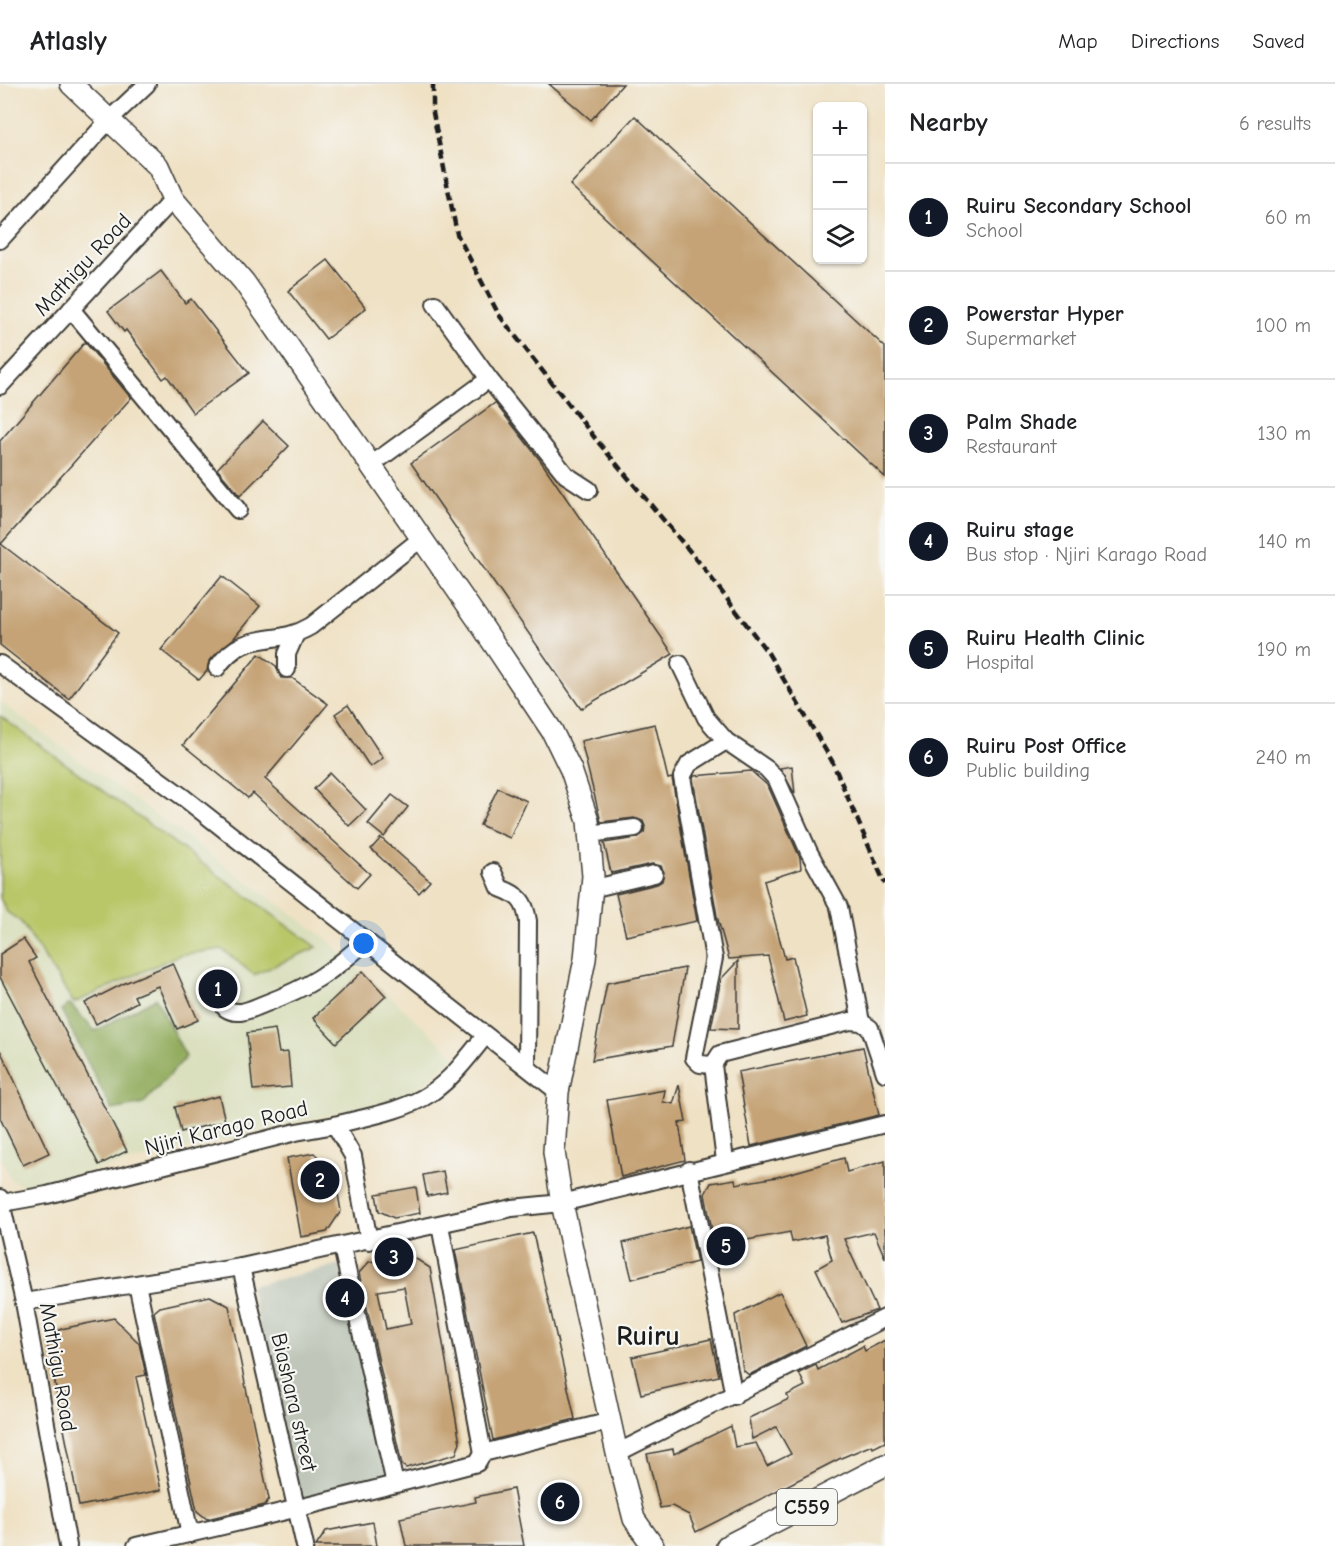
<!DOCTYPE html>
<html lang="en">
<head>
<meta charset="utf-8">
<style>
  :root { --surface:#fff; --page:#f6f6f6; --text:#202124; --muted:#757577; --line:#e0e0e0; --accent:#111827 }
  body { margin:0; font-family:"Comic Neue",sans-serif; background:var(--page); color:var(--text) }
  .controls { position:absolute; right:18px; top:18px; display:grid; overflow:hidden; border-radius:9px; box-shadow:0 2px 4px #0004 }
  .controls button { width:54px; height:54px; display:grid; place-items:center; padding:0; border:0; border-bottom:2px solid var(--line); background:var(--surface); color:var(--text); font:30px sans-serif }
  .you { position:absolute; left:364px; top:860px; width:21px; height:21px; margin:-15px; border:4px solid #fff; border-radius:50%; background:#1a73e8; box-shadow:0 0 0 9px #1a73e833 }
  .badge { display:grid; place-items:center; width:39px; height:39px; border-radius:50%; background:var(--accent); color:#fff; font-size:20px; font-weight:700 }
  .pin { position:absolute; translate:-50% -50%; border:3px solid #fff; box-shadow:0 2px 6px #0006 }
  .list { margin:0; padding:0; list-style:none }
  h2 { display:flex; justify-content:space-between; align-items:center; height:78px; margin:0; padding:0 24px; font-size:26px }
  h2 small { font-size:20px; font-weight:400; color:var(--muted) }
  .list li { display:grid; grid-template-columns:39px 1fr auto; gap:18px; align-items:center; box-sizing:border-box; height:108px; padding:0 24px; border-top:2px solid var(--line) }
  .list b { display:block; font-size:22px; white-space:nowrap }
  .list p { margin:0; font-size:20px; white-space:nowrap; color:var(--muted) }
  .list em { font-size:20px; font-style:normal; color:var(--muted) }
  .icon { flex:none; width:33px; height:33px; fill:none; stroke:currentColor; stroke-width:2; stroke-linecap:round; stroke-linejoin:round }
  .map { position:relative; flex:none; width:885px; height:1462px; overflow:hidden }
  header { display:flex; align-items:center; gap:36px; box-sizing:border-box; height:84px; padding:0 30px; background:var(--surface); border-bottom:2px solid var(--line) }
  header strong { font-size:28px }
  nav { display:flex; gap:33px; margin-inline-start:auto; font-size:21px }
  main { display:flex }
  aside { flex:1; background:var(--surface) }
  .map>svg:first-child { display:block }
</style>
</head>
<body>
<header>
<strong>Atlasly</strong>
<nav><a>Map</a><a>Directions</a><a>Saved</a></nav>
</header>
<main>
<div class="map">
<svg width="885" height="1462" viewBox="0 0 885 1462">
  <rect width="100%" height="100%" fill="#f6f6f2"/>
  <filter id="ink" filterUnits="userSpaceOnUse"><feTurbulence type="fractalNoise" baseFrequency=".0167" numOctaves="2"/><feDisplacementMap in="SourceGraphic" scale="12" xChannelSelector="R" yChannelSelector="G"/><feConvolveMatrix kernelMatrix="1 2 1 2 8 2 1 2 1" color-interpolation-filters="sRGB"/></filter>
  <filter id="wash" filterUnits="userSpaceOnUse"><feTurbulence type="fractalNoise" baseFrequency=".008" numOctaves="4" result="noise"/><feDisplacementMap in="SourceGraphic" scale="24" xChannelSelector="R" yChannelSelector="G"/><feGaussianBlur stdDeviation="1.35" result="paint"/><feColorMatrix in="noise" values="0 0 0 0 0 0 0 0 0 0 0 0 0 0 0 0 0 1.4 0 .05"/><feComposite in="paint" operator="in"/></filter>
  <g filter="url(#wash)">
    <rect width="100%" height="100%" fill="#efe1c4"/>
    <!-- built -->
    <path fill="#dadfbd" d="M0,618L328,856L455,972L410,1012L25,1103L11,1096L0,1071Z"/>
    <!-- industrial -->
    <path fill="#c0c7ba" d="M340,1181L391,1397L300,1418L250,1202Z"/>
    <!-- green -->
    <path fill="#b9c769" stroke="#6a7242" stroke-width="1.5" d="M0,632L317,863L254,891L222,865L179,871L74,919L21,838L7,828L0,814Z"/>
    <!-- forest -->
    <path fill="#92ac5d" stroke="#57643c" stroke-width="1.5" d="M156,914L186,973L143,1020L112,1026L61,926L70,920L95,947Z"/>
    <g id="blocks">
      <!-- building -->
      <g fill="#c5a376" fill-rule="evenodd">
        <path d="M549,0H623L591,36Z"/>
        <path d="M635,32L885,263V393L570,101Z"/>
        <path d="M328,176L366,224L326,255L288,207Z"/>
        <path d="M161,187L185,219L191,215L249,289L193,329L167,292L163,295L126,246L124,248L108,227Z"/>
        <path d="M85,258L131,314L1,460L118,549L69,615L0,561V357Z"/>
        <path d="M495,319L540,376L673,570L581,625L411,379Z"/>
        <path d="M263,337L289,362L240,412L217,385Z"/>
        <path d="M222,492L260,522L234,554L209,577L207,587L199,596L161,566Z"/>
        <path d="M259,570L276,582L281,594H292L328,620L265,695L370,790L357,804L253,709L248,714L183,661Z"/>
        <path d="M348,621L383,674L370,683L335,630Z"/>
        <path d="M655,640L668,695L672,694L697,837L626,852L616,810L657,800L662,797L664,788L661,782L652,780L611,789L604,759L637,754L644,749L645,742L643,737L634,734L601,738L581,657Z"/>
        <path d="M792,682L795,710L780,684Z"/>
        <path d="M751,687L768,702L800,774L801,785L764,797L785,875L793,873L807,932L784,938L768,872L729,875L717,832L693,695L694,692Z"/>
        <path d="M330,689L366,726L349,742L314,705Z"/>
        <path d="M498,704L527,717L510,754L480,741Z"/>
        <path d="M392,711L408,723L384,753L368,740Z"/>
        <path d="M381,754L430,797L419,809L371,765Z"/>
        <path d="M23,855L36,874L29,878L127,1067L99,1081L0,893V870Z"/>
        <path d="M738,877V945L711,944L721,895Z"/>
        <path d="M173,879L198,936L177,945L158,902L134,912L137,918L96,940L85,919L127,898Z"/>
        <path d="M685,884L672,962L592,976L607,899Z"/>
        <path d="M363,887L386,912L336,959L313,934Z"/>
        <path d="M275,945L279,969L288,968L291,1003L253,1006L247,949Z"/>
        <path d="M863,963L879,1031L751,1062L738,988Z"/>
        <path d="M0,966L49,1069L23,1081L0,1034Z"/>
        <path d="M679,1001L686,1038L679,1039L685,1076L621,1093L607,1016L665,1006L663,1018L673,1020Z"/>
        <path d="M219,1012L225,1037L181,1048L175,1023Z"/>
        <path d="M314,1069L334,1088L341,1127L327,1148L301,1153L287,1074Z"/>
        <path d="M844,1074L847,1088L885,1077V1174L874,1148L844,1155L877,1226L842,1239L816,1185L832,1176L825,1151L792,1158L790,1148L715,1162L705,1110L711,1099L735,1095L736,1100L777,1093Z"/>
        <path d="M443,1087L447,1108L427,1112L423,1091Z"/>
        <path d="M416,1103L420,1129L394,1134L379,1127L376,1110Z"/>
        <path d="M689,1142L697,1178L632,1195L623,1159Z"/>
        <path d="M533,1149L575,1335L493,1356L455,1166Z"/>
        <path d="M410,1171L430,1184L460,1359L456,1370L406,1384L402,1381L359,1189L369,1178ZM404,1203L411,1240L386,1245L378,1207Z"/>
        <path d="M780,1208L806,1262L749,1291L743,1286L735,1231Z"/>
        <path d="M210,1212L229,1222L269,1415L265,1421L207,1435L197,1427L154,1228L160,1223Z"/>
        <path d="M114,1234L139,1259L146,1291L136,1293L161,1406L79,1422L47,1258L61,1245Z"/>
        <path d="M711,1255L719,1292L641,1310L632,1273Z"/>
        <path d="M885,1256V1358L873,1364L872,1361L841,1374L696,1448L689,1431L672,1422L660,1424L647,1370L673,1365L674,1370L731,1342L735,1363L756,1359L767,1382L791,1370L776,1343L752,1355L749,1334L789,1315L787,1311L805,1302L799,1289L816,1281L818,1286L863,1262L865,1267Z"/>
        <path d="M513,1405L524,1462H406L400,1434L476,1418L475,1413Z"/>
        <path d="M373,1438L377,1462H316L326,1447Z"/>
      </g>
    </g>
  </g>
  <g filter="url(#ink)">
    <use href="#blocks" fill-opacity="0" stroke="#3c3a35" stroke-width="1.5"/>
    <g fill="none" stroke-linecap="round" stroke-linejoin="round">
      <!-- minor casing -->
      <g stroke="#3c3a35" stroke-width="20">
        <g id="minor">
          <path d="M0,156L110,35L147,0"/>
          <path d="M71,225L238,426"/>
          <path d="M489,295L566,391L589,406"/>
          <path d="M0,302L173,115"/>
          <path d="M371,381L489,295L435,220"/>
          <path d="M0,580L183,713L558,1008"/>
          <path d="M680,580L706,634L726,657L767,685L777,696L809,768L839,823L861,938"/>
          <path d="M217,584C245,543 274,564 311,542L422,454"/>
          <path d="M287,585V570L295,552"/>
          <path d="M589,750L635,744"/>
          <path d="M493,788L500,804C519,811 525,817 528,837L527,982"/>
          <path d="M591,805L654,790"/>
          <path d="M225,924C238,933 251,925 264,920C309,903 331,889 366,857"/>
          <path d="M713,981L700,980L694,974L714,874L682,693L689,680L726,657"/>
          <path d="M335,1041C366,1033 404,1027 431,1009C453,994 469,972 485,952"/>
          <path d="M725,1077L713,981L720,970L850,937L861,938L870,944L885,989"/>
          <path d="M689,1086L734,1312"/>
          <path d="M0,1114L24,1218L68,1462"/>
          <path d="M2,1119L47,1111L296,1048L335,1041L353,1072L369,1157"/>
          <path d="M440,1141L483,1369"/>
          <path d="M342,1163L395,1400"/>
          <path d="M241,1183L305,1462"/>
          <path d="M137,1200L190,1450"/>
          <path d="M24,1218L241,1183L512,1124L562,1119L885,1040"/>
          <path d="M617,1369L885,1234"/>
          <path d="M136,1462C250,1436 364,1409 477,1379L483,1369L611,1337"/>
        </g>
      </g>
      <!-- major casing -->
      <g stroke="#3c3a35" stroke-width="24">
        <g id="major">
          <path d="M71,0L158,82L173,115L244,198L478,536L552,647L571,686L588,737L593,792L585,875L558,1008L554,1068L562,1119L617,1369L634,1435L653,1462"/>
          <path d="M727,1462L885,1381"/>
        </g>
      </g>
      <!-- minor -->
      <use href="#minor" stroke="#fff" stroke-width="16"/>
      <!-- major -->
      <use href="#major" stroke="#fff" stroke-width="21"/>
      <!-- rail -->
      <path stroke="#1c1c1c" stroke-width="4.5" stroke-dasharray="9 4.5" stroke-linecap="butt" d="M433,0V29L457,150L499,231L598,358L703,483L768,569L832,677L885,800"/>
    </g>
  </g>
  <g text-anchor="middle" stroke-width="4.5" stroke-linejoin="round" paint-order="stroke">
    <!-- shield labels -->
    <rect fill="#f6f6f2" stroke="#5d5d5c" stroke-width="1.5" x="777" y="1405" width="60" height="36" rx="4.5"/>
    <g font-size="21" font-weight="bold" fill="#1c1c1c">
      <text x="807" y="1430">C559</text>
    </g>
    <!-- street labels -->
    <g font-size="22" fill="#1c1c1c" stroke="#f6f6f2">
      <text transform="translate(82 180) rotate(-47)" y="8">Mathigu Road</text>
      <text transform="translate(226 1043) rotate(-14)" y="8">Njiri Karago Road</text>
      <text transform="translate(59 1283) rotate(80)" y="8">Mathigu Road</text>
      <text transform="translate(295 1318) rotate(77)" y="8">Biashara street</text>
    </g>
    <!-- district labels -->
    <g font-size="28" font-weight="bold" fill="#1c1c1c" stroke="#f6f6f2">
      <text x="648" y="1261">Ruiru</text>
    </g>
  </g>
</svg>
<div class="controls">
<button>+</button>
<button>−</button>
<button><svg class="icon" aria-label="layers" viewBox="0 0 24 24"><path d="M12 4l9 5-9 5-9-5zM3 14l9 5 9-5"/></svg></button>
</div>
<div class="you"></div>
<div class="pin badge" style="left:218px;top:905px">1</div>
<div class="pin badge" style="left:320px;top:1096px">2</div>
<div class="pin badge" style="left:394px;top:1173px">3</div>
<div class="pin badge" style="left:345px;top:1214px">4</div>
<div class="pin badge" style="left:726px;top:1162px">5</div>
<div class="pin badge" style="left:560px;top:1418px">6</div>
</div>
<aside>
<h2>Nearby<small>6 results</small></h2>
<ul class="list">
<li><span class="badge">1</span><div><b>Ruiru Secondary School</b><p>School</p></div><em>60 m</em></li>
<li><span class="badge">2</span><div><b>Powerstar Hyper</b><p>Supermarket</p></div><em>100 m</em></li>
<li><span class="badge">3</span><div><b>Palm Shade</b><p>Restaurant</p></div><em>130 m</em></li>
<li><span class="badge">4</span><div><b>Ruiru stage</b><p>Bus stop · Njiri Karago Road</p></div><em>140 m</em></li>
<li><span class="badge">5</span><div><b>Ruiru Health Clinic</b><p>Hospital</p></div><em>190 m</em></li>
<li><span class="badge">6</span><div><b>Ruiru Post Office</b><p>Public building</p></div><em>240 m</em></li>
</ul>
</aside>
</main>
</body>
</html>
